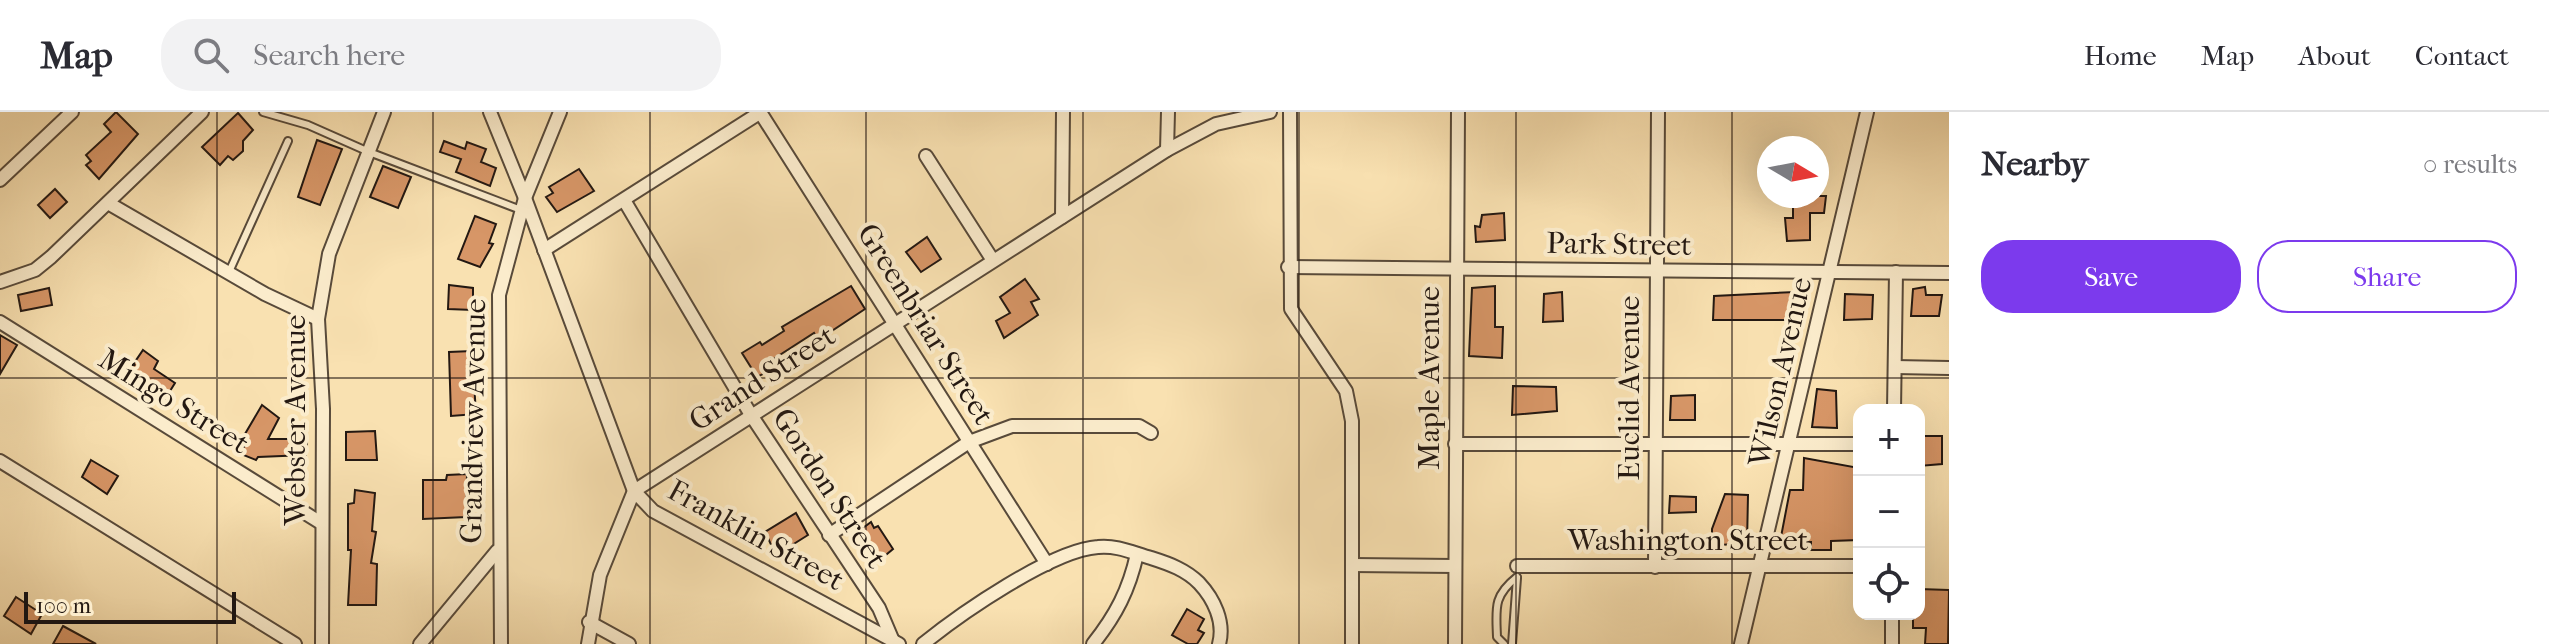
<!DOCTYPE html>
<html lang="en">
<head>
<meta charset="utf-8">
<style>
  :root { --surface:#fff; --page:#f2f2f3; --text:#2b2b33; --muted:#7c7c81; --line:#e1e1e2; --accent:#7c3aed }
  body { margin:0; font-family:"IM FELL French Canon",serif; background:var(--page); color:var(--text) }
  .controls { position:absolute; right:24px; bottom:24px; display:grid; overflow:hidden; border-radius:16px; box-shadow:0 8px 32px #0002 }
  .controls button { width:72px; height:72px; display:grid; place-items:center; padding:0; border:0; border-bottom:2px solid var(--line); background:var(--surface); color:var(--text); font:40px sans-serif }
  .compass { position:absolute; left:1757px; top:24px; width:72px; height:72px; border-radius:50%; background:var(--surface); box-shadow:0 8px 32px #0002; rotate:100deg }
  .scale { position:absolute; left:24px; bottom:20px; width:212px; box-sizing:border-box; padding-left:8px; border:4px solid #231812; border-top:0; font-size:22px; line-height:28px; white-space:nowrap; color:#231812; -webkit-text-stroke:6px #fbeccc; paint-order:stroke }
  .list { margin:0; padding:0; list-style:none }
  h2 { display:flex; justify-content:space-between; align-items:center; height:104px; margin:0; padding:0 32px; font-size:34px }
  h2 small { font-size:26px; font-weight:400; color:var(--muted) }
  .actions { display:flex; gap:16px; padding:24px 32px }
  .actions a { flex:1; padding:18px 0; border:2px solid var(--accent); border-radius:32px; text-align:center; font-size:28px; color:var(--accent) }
  .actions .main { background:var(--accent); color:#fff }
  .icon { flex:none; width:44px; height:44px; fill:none; stroke:currentColor; stroke-width:2; stroke-linecap:round; stroke-linejoin:round }
  .map { position:relative; flex:none; width:1949px; height:532px; overflow:hidden }
  header { display:flex; align-items:center; gap:48px; box-sizing:border-box; height:112px; padding:0 40px; background:var(--surface); border-bottom:2px solid var(--line) }
  header strong { font-size:38px }
  nav { display:flex; gap:44px; margin-inline-start:auto; font-size:28px }
  .search { width:560px; height:72px; background:var(--page); display:flex; align-items:center; gap:20px; box-sizing:border-box; padding:0 28px; border-radius:32px; color:var(--muted); font-size:30px }
  main { display:flex }
  aside { flex:1; background:var(--surface) }
  .map>svg:first-child { display:block }
</style>
</head>
<body>
<header>
<strong>Map</strong>
<div class="search"><svg class="icon" aria-label="search" viewBox="0 0 24 24"><circle cx="10" cy="10" r="6"/><path d="M15 15l6 6"/></svg>Search here</div>
<nav><a>Home</a><a>Map</a><a>About</a><a>Contact</a></nav>
</header>
<main>
<div class="map">
<svg width="1949" height="532" viewBox="0 0 1949 532">
  <rect width="100%" height="100%" fill="#f9e1b1"/>
  <filter id="stains"><feTurbulence type="fractalNoise" baseFrequency=".0025" numOctaves="4"/><feColorMatrix values="0 0 0 0 .2 0 0 0 0 .09 0 0 0 0 .02 0 0 0 .5 -.17"/></filter>
  <radialGradient id="worn" r=".72"><stop offset=".6" stop-color="#630" stop-opacity="0"/><stop offset="1" stop-color="#630" stop-opacity=".3"/></radialGradient>
  <!-- building -->
  <g fill="#d79667" stroke="#231812" stroke-width="2">
    <path d="M116,0L138,22L99,67L86,53L91,49L86,43L111,20L104,12Z"/>
    <path d="M238,1L253,18L243,29V39L233,48L228,44L220,53L202,35Z"/>
    <path d="M317,28L342,37L320,93L298,85Z"/>
    <path d="M444,29L465,37L467,30L486,37L481,50L496,56L490,74L456,60L461,47L440,40Z"/>
    <path d="M383,54L411,65L398,96L370,85Z"/>
    <path d="M579,57L594,79L557,100L546,85L553,81L549,75Z"/>
    <path d="M55,77L67,90L50,106L38,93Z"/>
    <path d="M1793,84H1826L1824,101H1810V128L1787,129L1785,106H1793Z"/>
    <path d="M1504,101L1505,128L1476,130L1475,114L1480,115L1482,103Z"/>
    <path d="M475,104L496,112L489,131L493,132L480,155L458,147Z"/>
    <path d="M927,125L941,147L921,160L906,140Z"/>
    <path d="M1025,167L1039,187L1031,190L1038,203L1004,226L996,209L1010,201L1000,185Z"/>
    <path d="M449,173L473,176V198L448,197Z"/>
    <path d="M851,174L865,197L818,228L814,221L772,248L773,257L757,265L742,241L760,230L762,233L784,219L782,215Z"/>
    <path d="M1495,174V215H1503L1502,246L1469,244L1472,176Z"/>
    <path d="M1925,175L1926,183H1942L1939,204H1911L1913,177Z"/>
    <path d="M49,176L52,193L21,199L18,183Z"/>
    <path d="M1562,180L1563,209L1543,210L1544,182Z"/>
    <path d="M1795,180L1794,208H1713L1714,184Z"/>
    <path d="M1845,182L1873,183L1872,207L1844,208Z"/>
    <path d="M0,223L17,233L0,262Z"/>
    <path d="M143,238L158,249L154,257L175,271L165,287L126,263Z"/>
    <path d="M472,239L476,302L451,304L449,240Z"/>
    <path d="M1513,274L1556,275L1557,299L1512,303Z"/>
    <path d="M1817,277L1836,279L1837,316L1812,315Z"/>
    <path d="M1695,283V308H1670L1671,284Z"/>
    <path d="M262,293L279,306L268,327H307L306,343L258,345L256,348L241,342L246,330L242,327Z"/>
    <path d="M375,319L377,348H346V320Z"/>
    <path d="M1919,324H1942V352L1919,354Z"/>
    <path d="M1804,346L1859,356V428L1831,429V438H1811V430H1780L1790,378H1803Z"/>
    <path d="M91,348L118,364L107,382L82,365Z"/>
    <path d="M467,362L466,405L423,407V368H446L447,363Z"/>
    <path d="M355,378L375,381L372,419L376,420L371,451L377,452L376,493H348L351,438H348V392L354,391Z"/>
    <path d="M1725,382L1748,383L1747,432L1712,433V417Z"/>
    <path d="M1670,384L1696,385V400L1669,401Z"/>
    <path d="M796,401L808,423L776,443L765,420Z"/>
    <path d="M871,410L874,416L878,414L893,437L875,452L855,422Z"/>
    <path d="M1919,477L1949,478L1948,532H1925L1926,516H1913V502H1919Z"/>
    <path d="M16,485L42,502L31,522L4,504Z"/>
    <path d="M1187,497L1204,507L1198,518L1204,521L1197,532H1188L1172,523Z"/>
    <path d="M63,514L96,532H53Z"/>
  </g>
  <g fill="none" stroke-linecap="round" stroke-linejoin="round">
    <!-- service casing -->
    <g stroke="#584a3a" stroke-width="10">
      <g id="service">
        <path d="M263,0L308,13L369,40L521,98"/>
        <path d="M229,160L288,29"/>
        <path d="M1504,532L1497,525C1496,496 1493,484 1517,465"/>
        <path d="M1512,532L1517,466"/>
      </g>
    </g>
    <!-- minor casing -->
    <g stroke="#584a3a" stroke-width="16">
      <g id="minor">
        <path d="M490,0L525,86L634,379L653,399L899,532"/>
        <path d="M760,0L1047,452"/>
        <path d="M1290,0L1291,197L1346,279L1352,309V532"/>
        <path d="M1167,38L1168,0"/>
        <path d="M926,44L992,147"/>
        <path d="M0,68L72,0"/>
        <path d="M624,88L751,303L879,496L893,529"/>
        <path d="M108,91L265,182L318,207"/>
        <path d="M1062,105L1063,0"/>
        <path d="M544,138L761,0"/>
        <path d="M1288,155L1949,161"/>
        <path d="M0,170L35,158L51,145L202,0"/>
        <path d="M0,210L321,411"/>
        <path d="M1895,255L1949,256"/>
        <path d="M1894,298L1896,160"/>
        <path d="M1455,332H1859"/>
        <path d="M0,349L295,532"/>
        <path d="M634,379L1167,38L1216,12L1270,0"/>
        <path d="M829,423L969,330L1012,314H1139L1151,321"/>
        <path d="M1352,453L1455,454"/>
        <path d="M1517,454H1859"/>
        <path d="M1655,455L1658,0"/>
        <path d="M589,510L629,532"/>
        <path d="M322,532L323,297L318,207L329,142L384,0"/>
        <path d="M420,532L497,439"/>
        <path d="M501,532L499,183L525,86L560,0"/>
        <path d="M588,532L600,463L634,379"/>
        <path d="M923,532C960,502 1052,438 1098,435C1117,433 1133,441 1151,446C1170,452 1186,458 1199,471C1214,487 1225,510 1219,532"/>
        <path d="M1093,532C1116,503 1129,478 1137,442"/>
        <path d="M1455,532L1458,0"/>
        <path d="M1741,532L1867,0"/>
        <path d="M1892,532V502"/>
      </g>
    </g>
    <!-- service -->
    <use href="#service" stroke="#fbeccc" stroke-width="6"/>
    <!-- minor -->
    <use href="#minor" stroke="#fbeccc" stroke-width="12"/>
  </g>
  <!-- grid -->
  <path fill="none" stroke="#231812" stroke-width="2" stroke-opacity="0.55" d="M217,0V532M433,0V532M650,0V532M866,0V532M1083,0V532M1299,0V532M1516,0V532M1732,0V532M0,266H1949"/>
  <g text-anchor="middle" stroke-width="8" stroke-linejoin="round" paint-order="stroke">
    <!-- street labels -->
    <g font-size="30" fill="#231812" stroke="#fbeccc">
      <text transform="translate(1619 132) rotate(1)" y="10">Park Street</text>
      <text transform="translate(926 212) rotate(58)" y="10">Greenbriar Street</text>
      <text transform="translate(1780 260) rotate(-77)" y="10">Wilson Avenue</text>
      <text transform="translate(762 266) rotate(-33)" y="10">Grand Street</text>
      <text transform="translate(1429 266) rotate(-90)" y="10">Maple Avenue</text>
      <text transform="translate(1629 276) rotate(-90)" y="10">Euclid Avenue</text>
      <text transform="translate(174 289) rotate(32)" y="10">Mingo Street</text>
      <text transform="translate(295 308) rotate(-90)" y="10">Webster Avenue</text>
      <text transform="translate(473 309) rotate(-89)" y="10">Grandview Avenue</text>
      <text transform="translate(830 376) rotate(57)" y="10">Gordon Street</text>
      <text transform="translate(756 423) rotate(29)" y="10">Franklin Street</text>
      <text x="1688" y="438">Washington Street</text>
    </g>
  </g>
  <rect width="100%" height="100%" filter="url(#stains)"/>
  <rect width="100%" height="100%" fill="url(#worn)"/>
</svg>
<div class="controls">
<button>+</button>
<button>−</button>
<button><svg class="icon" aria-label="locate" viewBox="0 0 24 24"><circle cx="12" cy="12" r="6"/><path d="M12 2v4M12 18v4M2 12h4M18 12h4"/></svg></button>
</div>
<svg class="compass" viewBox="-18 -18 36 36"><path d="M0-13l5 13h-10z" fill="#e53935"/><path d="M0 13l5-13h-10z" fill="#7c7c81"/></svg>
<div class="scale">100 m</div>
</div>
<aside>
<h2>Nearby<small>0 results</small></h2>
<ul class="list">
</ul>
<div class="actions"><a class="main">Save</a><a>Share</a></div>
</aside>
</main>
</body>
</html>
